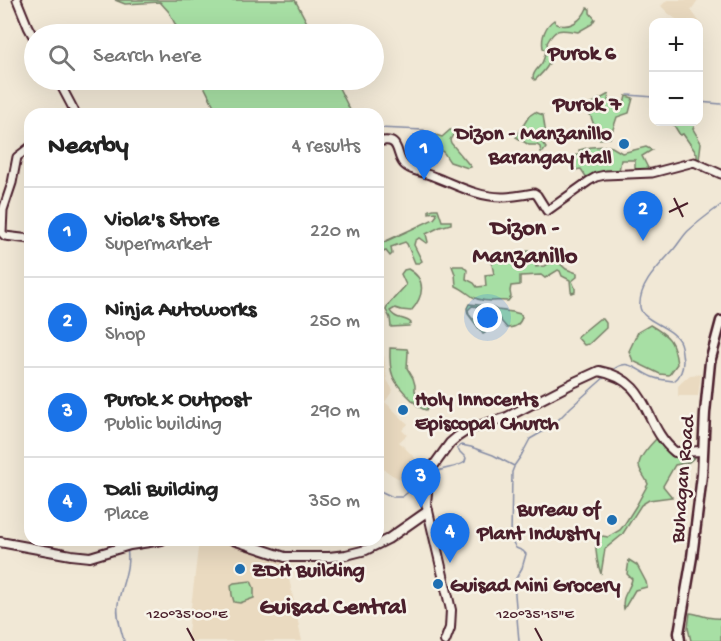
<!DOCTYPE html>
<html lang="en">
<head>
<meta charset="utf-8">
<style>
  :root { --surface:#fff; --page:#f6f6f6; --text:#222; --muted:#767676; --line:#e0e0e0; --accent:#1a73e8 }
  body { margin:0; font-family:"Gochi Hand",sans-serif; background:var(--page); color:var(--text) }
  .controls { position:absolute; right:18px; top:18px; display:grid; overflow:hidden; border-radius:12px; box-shadow:0 6px 24px #0002 }
  .controls button { width:54px; height:54px; display:grid; place-items:center; padding:0; border:0; border-bottom:2px solid var(--line); background:var(--surface); color:var(--text); font:30px sans-serif }
  .you { position:absolute; left:488px; top:318px; width:21px; height:21px; margin:-15px; border:4px solid #fff; border-radius:50%; background:#1a73e8; box-shadow:0 0 0 9px #1a73e833 }
  .badge { display:grid; place-items:center; width:39px; height:39px; border-radius:50%; background:var(--accent); color:#fff; font-size:20px; font-weight:700 }
  .pin { position:absolute; translate:-50% -50px; filter:drop-shadow(0 2px 3px #0008) }
  .pin::after { content:''; position:absolute; top:32px; width:21px; height:18px; background:inherit; clip-path:polygon(0 0,100% 0,50% 100%) }
  .list { margin:0; padding:0; list-style:none }
  h2 { display:flex; justify-content:space-between; align-items:center; height:78px; margin:0; padding:0 24px; font-size:26px }
  h2 small { font-size:20px; font-weight:400; color:var(--muted) }
  .list li { display:grid; grid-template-columns:39px 1fr auto; gap:18px; align-items:center; box-sizing:border-box; height:90px; padding:0 24px; border-top:2px solid var(--line) }
  .list b { display:block; font-size:22px; white-space:nowrap }
  .list p { margin:0; font-size:20px; white-space:nowrap; color:var(--muted) }
  .list em { font-size:20px; font-style:normal; color:var(--muted) }
  .icon { flex:none; width:33px; height:33px; fill:none; stroke:currentColor; stroke-width:2; stroke-linecap:round; stroke-linejoin:round }
  .map { position:relative; flex:none; width:721px; height:641px; overflow:hidden }
  .search { position:absolute; background:var(--surface); box-shadow:0 6px 24px #0002; left:24px; top:24px; width:360px; height:66px; display:flex; align-items:center; gap:15px; box-sizing:border-box; padding:0 21px; border-radius:33px; color:var(--muted); font-size:22px }
  .panel { position:absolute; background:var(--surface); box-shadow:0 6px 24px #0002; left:24px; top:108px; width:360px; height:438px; border-radius:18px }
  .map>svg:first-child { display:block }
</style>
</head>
<body>
<div class="map">
<svg width="721" height="641" viewBox="0 0 721 641">
  <rect width="100%" height="100%" fill="#f1e8d6"/>
  <filter id="ink" filterUnits="userSpaceOnUse"><feTurbulence type="fractalNoise" baseFrequency=".0167" numOctaves="2"/><feDisplacementMap in="SourceGraphic" scale="12" xChannelSelector="R" yChannelSelector="G"/><feConvolveMatrix kernelMatrix="1 2 1 2 8 2 1 2 1" color-interpolation-filters="sRGB"/></filter>
  <g filter="url(#ink)">
    <!-- built -->
    <g fill="#eadac0">
      <path d="M667,0H698L691,10L704,28L699,34L698,22H680L669,14L661,6Z"/>
      <path d="M384,356L387,380L393,390L385,402L408,424L402,430L407,435L399,442L417,460L404,481L392,475L378,465V360Z"/>
      <path d="M701,374L698,396H678V386L682,382L690,375Z"/>
      <path d="M199,540H225L285,559L302,641H171H187Z"/>
    </g>
    <!-- green -->
    <g fill="#a7dfa4" stroke="#787f68" stroke-width="1.5">
      <path d="M115,0H295L313,34H180L169,12L160,2L125,4Z"/>
      <path d="M587,8L590,9V13L595,19L592,24L578,32C562,30 556,26 547,43L548,47L552,50C552,63 545,71 535,80L533,78C533,71 538,69 542,63C544,59 545,55 546,51L543,48C541,38 545,26 554,20L556,24C569,29 582,21 587,8Z"/>
      <path d="M201,80H335L352,114H218Z"/>
      <path d="M609,94L608,100L624,104L626,96L633,98L629,113L617,117L610,138L599,139L587,106Z"/>
      <path d="M535,112L543,115L546,135L541,141L546,148L543,152H541L540,147L537,145H529L516,137L529,116Z"/>
      <path d="M672,122H692L694,126L693,129L701,143L699,160H697V154L683,134L680,135Z"/>
      <path d="M450,130H453L454,133L450,140L451,143L471,167L468,168L450,162C444,154 445,150 434,149L432,147L436,138V135L442,137Z"/>
      <path d="M608,146L612,147L622,153L646,147L652,150L642,156L649,170L635,171V160H621L619,171L603,172L587,178L581,169L575,170L570,158L580,154L579,150L591,147Z"/>
      <path d="M434,209H438L442,221H451V224L440,227L426,234L428,242L426,243L419,238L415,241L414,245L422,261L419,263H415L407,244L405,242L391,247L392,254L390,256L386,251L378,254V248L384,242L434,219L437,215L436,212L429,213V210Z"/>
      <path d="M528,251L530,252L532,260L537,261L536,267L544,266L556,260L566,269L577,273V277L572,281L575,288V292L572,293L571,291L570,280L562,276L560,271L558,270L545,278L541,275L520,276V285L511,286L510,291L511,297L508,301C496,300 483,303 473,297C467,293 463,289 456,286L455,274L452,266H463L467,270L466,279L474,283L477,287L486,286L485,275L494,274L491,260Z"/>
      <path d="M408,269C427,279 424,296 411,311L401,310L395,308L390,311C395,320 405,317 411,323L409,326L391,327L390,318L386,310L388,305L406,285L401,274L404,270Z"/>
      <path d="M469,304L489,306L497,310L513,312L520,314L522,317C520,324 515,328 507,328L491,309L472,306L468,310C470,320 474,320 481,319L485,333L483,334L468,314L467,308Z"/>
      <path d="M599,319H603L606,323V328L589,344L584,345L577,337Z"/>
      <path d="M650,325C669,336 674,340 677,364L669,375L660,374L633,361L629,351L638,332Z"/>
      <path d="M390,348L407,349L408,352L407,368L413,378L415,385V391L418,395H424L427,396L429,406L426,410C419,409 416,404 411,399C392,381 389,374 390,348Z"/>
      <path d="M659,436L680,454L695,457L689,462L675,465L663,486L672,497L649,500L641,505L622,535L605,549L601,574C596,560 595,549 596,535L608,537L620,530L624,525L636,506L648,484C646,478 639,471 639,465C639,456 653,442 659,436Z"/>
      <path d="M629,560L637,565L646,582L647,587L635,590L624,609C620,597 630,590 632,579L627,574Z"/>
      <path d="M251,581L254,588V598L240,603L234,602L232,595L231,585L234,583Z"/>
      <path d="M690,613C700,614 710,620 721,618V641H691L688,628Z"/>
    </g>
    <g fill="none" stroke-linecap="round" stroke-linejoin="round">
      <!-- stream -->
      <g stroke="#858ca5" stroke-width="1.5">
        <path d="M628,95L654,97"/>
        <path d="M699,102L721,104"/>
        <path d="M378,128L424,130L434,142L441,148"/>
        <path d="M612,371C629,355 638,373 655,378C661,380 668,380 674,381C681,376 683,369 683,361C682,355 682,348 680,343C673,326 642,322 640,307C638,284 661,264 674,249C679,243 683,236 688,231C698,222 710,213 721,205"/>
        <path d="M514,467L512,472L511,539L516,548L523,551L526,554L522,568L515,580L514,583L519,641"/>
        <path d="M432,474C443,467 455,469 465,462L466,458L457,449L461,445L471,447L493,455L514,466L521,456L530,439L551,427L571,407L606,376"/>
        <path d="M378,490L393,497H402L426,478"/>
        <path d="M124,641C121,629 116,616 118,604C121,585 131,568 127,548"/>
      </g>
      <!-- tertiary casing -->
      <g stroke="#4a1f2b" stroke-width="11">
        <g id="tertiary">
          <path d="M17,0L28,27L34,38"/>
          <path d="M58,80L76,114"/>
          <path d="M378,142C405,135 392,160 409,168C417,172 426,173 435,177C456,185 478,197 502,197C512,197 523,195 534,193L537,195L547,211L589,181L596,177L605,175L652,173L694,162L721,174"/>
          <path d="M30,147L17,157L12,183L3,210L2,233L5,236L30,239"/>
        </g>
      </g>
      <!-- secondary casing -->
      <g stroke="#4a1f2b" stroke-width="12">
        <g id="secondary">
          <path d="M233,540L285,557H329L346,555L366,550L388,539L428,511"/>
          <path d="M0,542L71,555L90,557L130,545L162,540"/>
          <path d="M445,641L450,628L451,610L428,511L426,503L429,472L450,443L457,437L469,429L507,417L575,382L599,371C652,381 642,425 675,452L703,451"/>
        </g>
      </g>
      <!-- primary casing -->
      <g stroke="#4a1f2b" stroke-width="13">
        <path id="primary" d="M680,641L679,633L692,557L699,501L702,475L705,413L710,362L721,321"/>
      </g>
      <!-- tertiary -->
      <use href="#tertiary" stroke="#f7f3e8" stroke-width="7"/>
      <!-- secondary -->
      <use href="#secondary" stroke="#f7f3e8" stroke-width="8"/>
      <!-- primary -->
      <use href="#primary" stroke="#f7f3e8" stroke-width="8"/>
    </g>
  </g>
  <!-- ticks -->
  <path fill="none" stroke="#4a1f2b" stroke-width="2" d="M674,198L683,217M669,212L688,203M187,628L194,641M535,628L542,641"/>
  <!-- markers -->
  <g fill="#1f6fb2" stroke="#f7f3e8" stroke-width="2">
    <circle cx="624" cy="144" r="6"/>
    <circle cx="403" cy="410" r="6"/>
    <circle cx="612" cy="520" r="6"/>
    <circle cx="240" cy="569" r="6"/>
    <circle cx="438" cy="584" r="6"/>
  </g>
  <g text-anchor="middle" stroke-width="5" stroke-linejoin="round" paint-order="stroke">
    <!-- poi labels -->
    <g font-size="21" font-weight="bold" fill="#4a1f2b" stroke="#f7f3e8" text-anchor="start">
      <text x="612" y="139" text-anchor="end">Dizon - Manzanillo<tspan x="612" dy="24">Barangay Hall</tspan></text>
      <text x="415" y="405">Holy Innocents<tspan x="415" dy="24">Episcopal Church</tspan></text>
      <text x="600" y="515" text-anchor="end">Bureau of<tspan x="600" dy="24">Plant Industry</tspan></text>
      <text x="252" y="576">ZDH Building</text>
      <text x="450" y="591">Guisad Mini Grocery</text>
    </g>
    <!-- street labels -->
    <g font-size="21" fill="#4a1f2b" stroke="#f7f3e8">
      <text transform="translate(681 479) rotate(-85)" y="7">Buhagan Road</text>
    </g>
    <!-- neighbourhood labels -->
    <g font-size="22" font-weight="bold" fill="#4a1f2b" stroke="#f7f3e8">
      <text x="582" y="59">Purok 6</text>
      <text x="587" y="110">Purok 7</text>
    </g>
    <!-- quarter labels -->
    <g font-size="24" font-weight="bold" fill="#4a1f2b" stroke="#f7f3e8">
      <text x="525" y="234">Dizon -<tspan x="525" dy="28">Manzanillo</tspan></text>
      <text x="333" y="613">Guisad Central</text>
    </g>
  </g>
  <g font-size="15" text-anchor="middle" fill="#4a1f2b" stroke="#f7f3e8" stroke-width="5" stroke-linejoin="round" paint-order="stroke">
    <text x="187" y="618">120°35'00"E</text>
    <text x="535" y="618">120°35'15"E</text>
  </g>
</svg>
<div class="controls">
<button>+</button>
<button>−</button>
</div>
<div class="you"></div>
<div class="pin badge" style="left:424px;top:180px">1</div>
<div class="pin badge" style="left:643px;top:241px">2</div>
<div class="pin badge" style="left:421px;top:508px">3</div>
<div class="pin badge" style="left:450px;top:563px">4</div>
<div class="search"><svg class="icon" aria-label="search" viewBox="0 0 24 24"><circle cx="10" cy="10" r="6"/><path d="M15 15l6 6"/></svg>Search here</div>
<section class="panel">
<h2>Nearby<small>4 results</small></h2>
<ul class="list">
<li><span class="badge">1</span><div><b>Viola's Store</b><p>Supermarket</p></div><em>220 m</em></li>
<li><span class="badge">2</span><div><b>Ninja Autoworks</b><p>Shop</p></div><em>250 m</em></li>
<li><span class="badge">3</span><div><b>Purok x Outpost</b><p>Public building</p></div><em>290 m</em></li>
<li><span class="badge">4</span><div><b>Dali Building</b><p>Place</p></div><em>350 m</em></li>
</ul>
</section>
</div>
</body>
</html>
